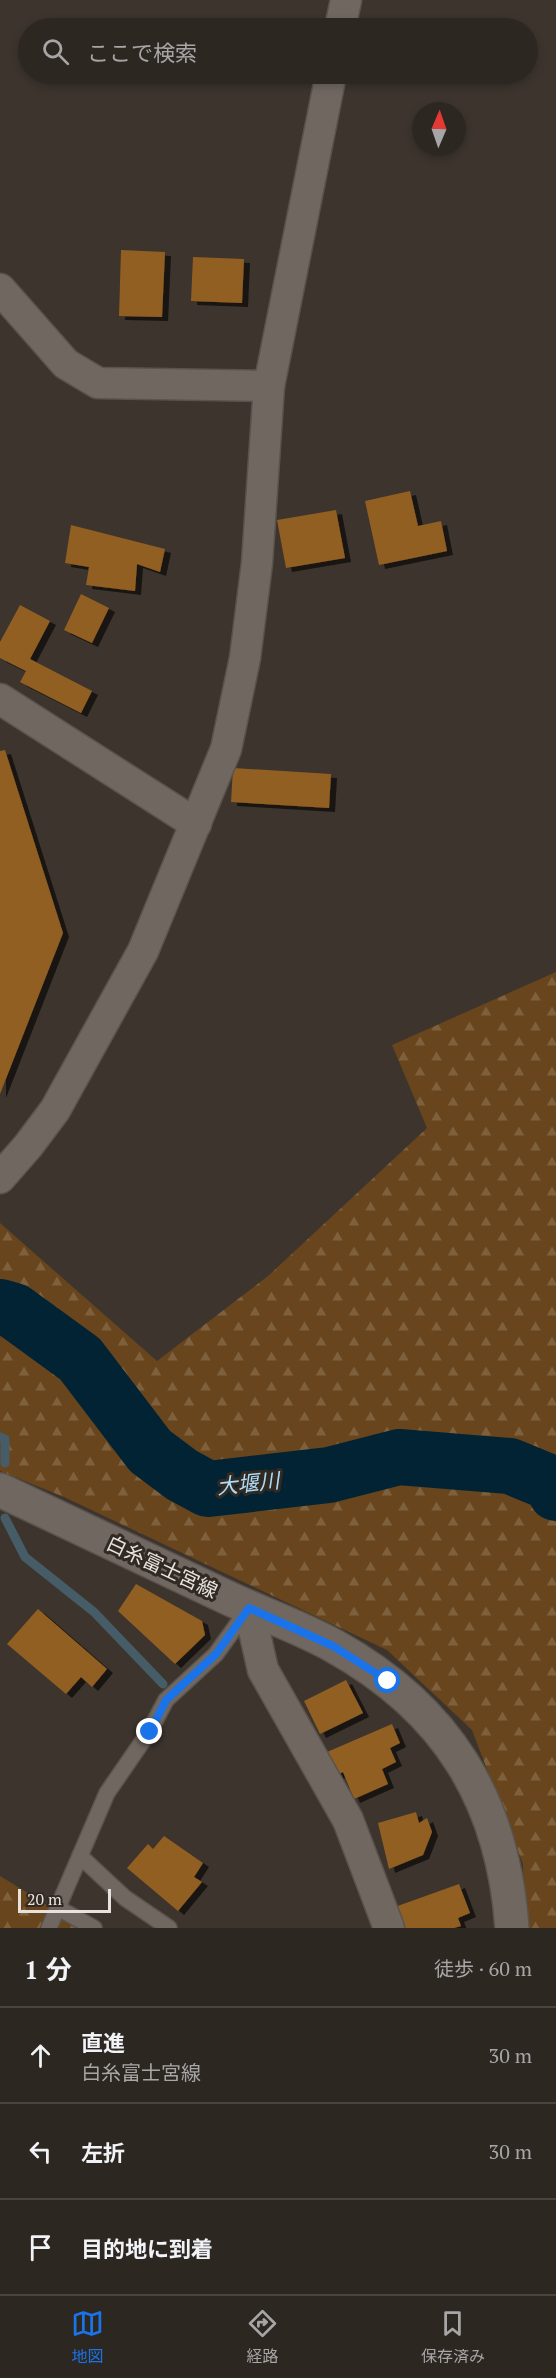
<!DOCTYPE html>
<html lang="ja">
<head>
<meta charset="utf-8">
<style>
  :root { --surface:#2d2722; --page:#39332f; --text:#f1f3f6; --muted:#a7a5a5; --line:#484440; --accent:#1a73e8 }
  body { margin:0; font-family:"PT Serif","Noto Sans JP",serif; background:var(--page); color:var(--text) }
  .compass { position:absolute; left:412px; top:102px; width:54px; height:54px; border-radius:50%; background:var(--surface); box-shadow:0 3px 9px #0003; rotate:2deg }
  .scale { position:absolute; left:18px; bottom:15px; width:93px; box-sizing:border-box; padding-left:6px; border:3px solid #e7e2dd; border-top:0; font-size:16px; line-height:21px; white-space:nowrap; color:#e7e2dd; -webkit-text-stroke:4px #312a23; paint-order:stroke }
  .stop { position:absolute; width:18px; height:18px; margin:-14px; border:4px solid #1a73e8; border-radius:50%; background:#fff }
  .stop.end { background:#1a73e8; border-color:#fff; box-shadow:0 2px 6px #0008 }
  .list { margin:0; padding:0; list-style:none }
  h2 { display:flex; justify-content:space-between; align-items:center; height:78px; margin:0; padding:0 24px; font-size:26px }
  h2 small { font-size:20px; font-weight:400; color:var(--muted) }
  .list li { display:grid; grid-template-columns:39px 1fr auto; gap:18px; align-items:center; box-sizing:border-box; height:96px; padding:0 24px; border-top:2px solid var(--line) }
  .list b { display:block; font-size:22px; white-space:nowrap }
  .list p { margin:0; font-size:20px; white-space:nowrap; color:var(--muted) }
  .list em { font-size:20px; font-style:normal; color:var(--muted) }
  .icon { flex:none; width:33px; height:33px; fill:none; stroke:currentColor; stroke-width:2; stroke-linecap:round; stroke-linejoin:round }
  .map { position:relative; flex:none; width:556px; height:1928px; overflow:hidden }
  .search { position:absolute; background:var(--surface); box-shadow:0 3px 9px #0003; left:18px; right:18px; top:18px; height:66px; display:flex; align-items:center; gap:15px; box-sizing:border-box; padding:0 21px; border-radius:33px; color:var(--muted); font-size:22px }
  .sheet { height:366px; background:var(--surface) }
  nav { display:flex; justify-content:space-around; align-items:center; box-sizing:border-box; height:84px; border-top:2px solid var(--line); background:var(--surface); font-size:16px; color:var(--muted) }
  nav a { display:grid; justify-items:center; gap:3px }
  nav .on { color:var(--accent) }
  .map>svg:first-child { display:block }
</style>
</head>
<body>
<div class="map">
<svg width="556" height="1928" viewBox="0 0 556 1928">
  <defs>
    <pattern id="forest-firs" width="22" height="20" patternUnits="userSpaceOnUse" patternTransform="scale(1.5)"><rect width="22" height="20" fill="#68451c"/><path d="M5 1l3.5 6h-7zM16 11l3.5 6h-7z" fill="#7e603d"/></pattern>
    <filter id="shadow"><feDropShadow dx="6" dy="4" stdDeviation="0" flood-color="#0009"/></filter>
  </defs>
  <rect width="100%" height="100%" fill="#3c342d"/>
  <!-- forest -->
  <g fill="url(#forest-firs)">
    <path d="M556,972V1928H524L523,1864L472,1730L387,1650L64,1497L0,1471V1223L157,1361L268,1276L427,1128L392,1045Z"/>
    <path d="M0,1876L85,1928H0Z"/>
  </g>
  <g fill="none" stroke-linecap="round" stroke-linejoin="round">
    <!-- stream -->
    <g stroke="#465c67" stroke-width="9">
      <path d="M0,1437L5,1439V1463"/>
      <path d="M5,1518L25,1557L94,1612L163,1684"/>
    </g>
    <!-- river -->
    <path stroke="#012334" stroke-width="56" d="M0,1307L14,1311L80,1359L150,1451L182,1475L208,1489L329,1475L399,1457L510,1466L551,1483L556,1493"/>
  </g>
  <!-- building -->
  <g fill="#915f22" filter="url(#shadow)">
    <path d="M121,250L165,252L162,317L119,316Z"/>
    <path d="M193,257L244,259L242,303L191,301Z"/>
    <path d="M410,491L418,526L441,521L447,551L379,565L365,501Z"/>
    <path d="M336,510L345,558L286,568L277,520Z"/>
    <path d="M71,525L165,549L160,572L137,564L135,591L86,585L89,567L65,563Z"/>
    <path d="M81,594L109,608L92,643L64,630Z"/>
    <path d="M20,605L50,621L30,659L92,691L81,713L20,682L26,671L0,658V642Z"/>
    <path d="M5,750L63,933L0,1094V751Z"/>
    <path d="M233,768L331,774L329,808L231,802Z"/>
    <path d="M136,1584L202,1621L205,1635L175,1664L118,1611Z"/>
    <path d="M38,1609L107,1669L92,1687L81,1677L66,1694L7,1644Z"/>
    <path d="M346,1680L363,1713L320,1734L304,1701Z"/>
    <path d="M392,1724L400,1743L390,1748L396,1762L382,1769L388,1784L354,1799L343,1772L337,1775L327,1752Z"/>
    <path d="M416,1812L419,1823L427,1818L432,1832L423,1855L389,1869L378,1823Z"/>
    <path d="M164,1836L203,1863L194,1877L202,1882L178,1911L127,1868L148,1844L153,1849Z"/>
    <path d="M459,1884L470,1913L458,1918L461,1926L454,1928H399L392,1908Z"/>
  </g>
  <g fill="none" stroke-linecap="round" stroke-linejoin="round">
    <!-- service casing -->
    <g stroke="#59534d" stroke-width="18">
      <g id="service">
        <path d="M80,1856L125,1898L169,1928"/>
        <path d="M58,1908L94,1928"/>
        <path d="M49,1928L107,1793L149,1732L166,1700L216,1654L249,1608"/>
      </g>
    </g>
    <!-- minor casing -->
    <g stroke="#59534d" stroke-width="33">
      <g id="minor">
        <path d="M340,28L346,0"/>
        <path d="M0,289L66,364L98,383L269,386"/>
        <path d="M0,699L196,824"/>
        <path d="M0,1178L28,1146L55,1110L143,951L226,749L245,658L257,563L269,386L331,74"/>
        <path d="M249,1608L263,1670L348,1820L389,1928"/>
      </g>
    </g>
    <!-- secondary casing -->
    <g stroke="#59534d" stroke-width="36">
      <path id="secondary" d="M0,1490C75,1526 151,1561 226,1597C262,1614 300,1627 334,1646C447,1709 503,1800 512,1928"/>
    </g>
    <!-- service -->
    <use href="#service" stroke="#706860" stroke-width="15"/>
    <!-- minor -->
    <use href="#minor" stroke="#706860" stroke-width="30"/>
    <!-- secondary -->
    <use href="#secondary" stroke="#706860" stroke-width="33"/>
  </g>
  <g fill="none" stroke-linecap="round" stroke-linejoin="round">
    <!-- route -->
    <path stroke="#1a73e8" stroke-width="8" d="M150,1732L166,1700L216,1654L249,1608L333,1646L388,1681"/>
  </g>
  <g text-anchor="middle" stroke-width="6" stroke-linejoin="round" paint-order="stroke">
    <!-- street labels -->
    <g font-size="20" fill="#e7e2dd" stroke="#312a23">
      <text transform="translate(162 1567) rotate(25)" y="7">白糸富士宮線</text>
    </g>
    <!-- water labels -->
    <g font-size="21" font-style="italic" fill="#addcf8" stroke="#312a23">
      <text transform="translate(248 1484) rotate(-6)" y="7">大堰川</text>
    </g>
  </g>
</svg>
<svg class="compass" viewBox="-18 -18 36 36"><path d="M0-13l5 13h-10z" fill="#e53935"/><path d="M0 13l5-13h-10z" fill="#a7a5a5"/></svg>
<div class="scale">20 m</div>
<div class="stop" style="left:388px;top:1681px"></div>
<div class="stop end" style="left:150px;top:1732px"></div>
<div class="search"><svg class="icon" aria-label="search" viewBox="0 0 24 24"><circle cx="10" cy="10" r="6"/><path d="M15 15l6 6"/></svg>ここで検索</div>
</div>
<section class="sheet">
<h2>1 分<small>徒歩 · 60 m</small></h2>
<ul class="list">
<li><svg class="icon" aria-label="ahead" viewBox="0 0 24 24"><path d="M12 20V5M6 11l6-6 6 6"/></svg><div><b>直進</b><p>白糸富士宮線</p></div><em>30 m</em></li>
<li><svg class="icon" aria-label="left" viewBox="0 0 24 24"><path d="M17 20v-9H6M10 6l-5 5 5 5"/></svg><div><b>左折</b></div><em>30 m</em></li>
<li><svg class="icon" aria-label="arrive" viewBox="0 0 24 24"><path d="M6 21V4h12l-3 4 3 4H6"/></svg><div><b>目的地に到着</b></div></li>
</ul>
</section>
<nav>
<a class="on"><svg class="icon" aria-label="map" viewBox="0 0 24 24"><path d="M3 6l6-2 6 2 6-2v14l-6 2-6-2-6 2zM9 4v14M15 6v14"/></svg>地図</a>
<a><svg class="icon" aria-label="directions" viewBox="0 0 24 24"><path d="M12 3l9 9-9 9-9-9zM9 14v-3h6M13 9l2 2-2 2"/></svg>経路</a>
<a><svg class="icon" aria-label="saved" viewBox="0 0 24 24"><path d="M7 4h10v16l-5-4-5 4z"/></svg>保存済み</a>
</nav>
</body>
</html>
